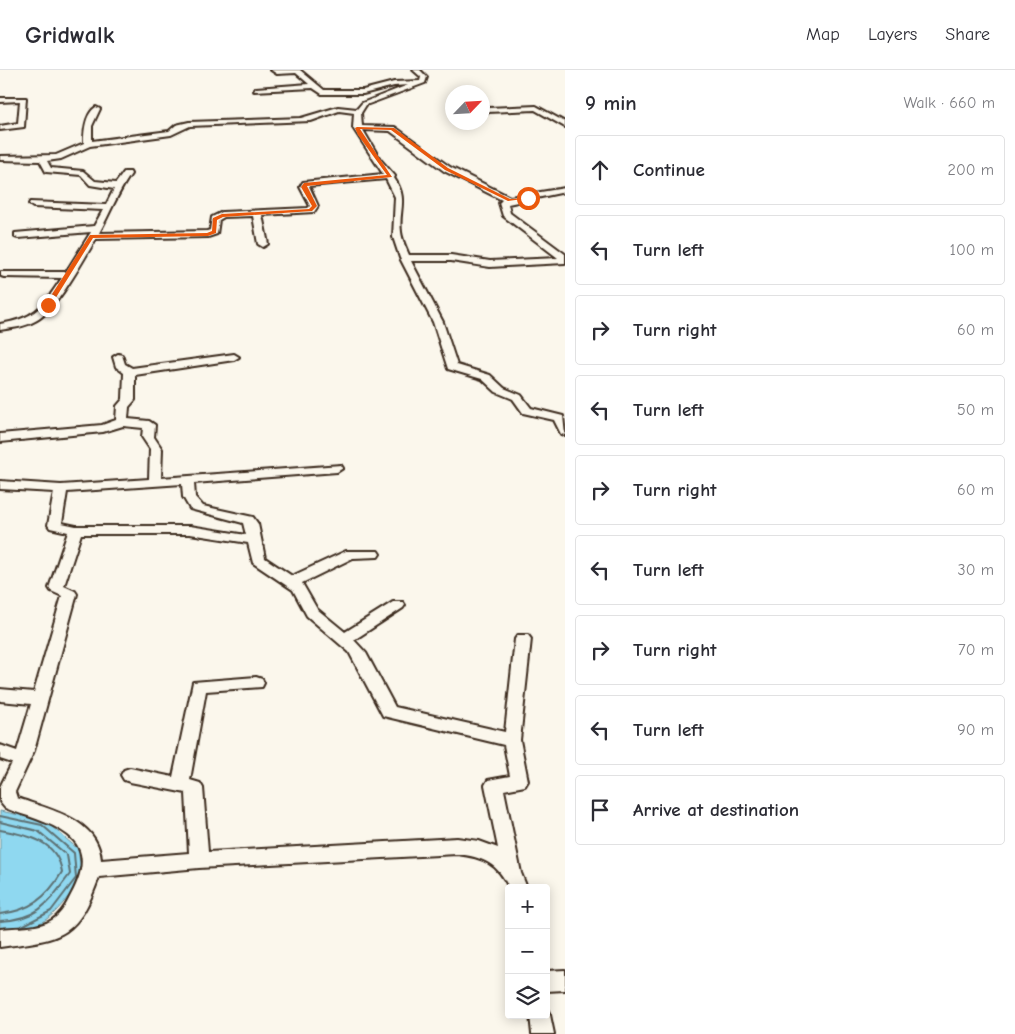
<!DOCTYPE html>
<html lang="en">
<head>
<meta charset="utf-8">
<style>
  :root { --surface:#fff; --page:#f7f7f7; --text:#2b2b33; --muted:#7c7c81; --line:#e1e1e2 }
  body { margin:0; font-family:"Comic Neue",sans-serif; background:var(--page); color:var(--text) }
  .controls { position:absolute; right:15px; bottom:15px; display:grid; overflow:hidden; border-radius:5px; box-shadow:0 2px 12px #0003 }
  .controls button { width:45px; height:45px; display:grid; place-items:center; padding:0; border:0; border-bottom:1px solid var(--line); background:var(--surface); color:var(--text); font:25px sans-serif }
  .compass { position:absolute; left:445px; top:15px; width:45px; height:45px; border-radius:50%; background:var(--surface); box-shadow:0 2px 12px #0003; rotate:65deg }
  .stop { position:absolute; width:15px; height:15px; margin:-11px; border:4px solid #ea580c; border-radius:50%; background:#fff }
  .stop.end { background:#ea580c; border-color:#fff; box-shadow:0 1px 5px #0008 }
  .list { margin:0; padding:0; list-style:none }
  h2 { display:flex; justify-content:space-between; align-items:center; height:65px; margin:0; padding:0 20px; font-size:21px }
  h2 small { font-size:16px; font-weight:400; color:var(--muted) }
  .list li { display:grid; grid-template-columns:32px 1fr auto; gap:15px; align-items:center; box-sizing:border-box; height:70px; margin:0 10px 10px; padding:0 10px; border:1px solid var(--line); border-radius:5px }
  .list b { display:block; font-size:19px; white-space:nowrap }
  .list em { font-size:16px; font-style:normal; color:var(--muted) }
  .icon { flex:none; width:28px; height:28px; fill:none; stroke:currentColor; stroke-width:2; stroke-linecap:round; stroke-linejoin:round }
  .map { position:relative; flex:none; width:565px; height:964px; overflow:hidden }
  header { display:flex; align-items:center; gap:30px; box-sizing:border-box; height:70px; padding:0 25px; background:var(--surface); border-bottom:1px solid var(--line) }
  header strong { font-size:24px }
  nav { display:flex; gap:28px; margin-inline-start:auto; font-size:18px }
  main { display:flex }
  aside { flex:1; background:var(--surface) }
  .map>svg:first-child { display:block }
</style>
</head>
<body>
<header>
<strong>Gridwalk</strong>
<nav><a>Map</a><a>Layers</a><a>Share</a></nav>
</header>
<main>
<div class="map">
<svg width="565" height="964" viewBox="0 0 565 964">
  <rect width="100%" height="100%" fill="#fbf7ec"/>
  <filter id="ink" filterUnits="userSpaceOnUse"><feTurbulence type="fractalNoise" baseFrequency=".02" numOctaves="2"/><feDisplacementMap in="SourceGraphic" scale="10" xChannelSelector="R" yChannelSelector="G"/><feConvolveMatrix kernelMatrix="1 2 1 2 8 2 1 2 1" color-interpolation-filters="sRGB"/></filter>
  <g filter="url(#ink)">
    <!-- water -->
    <path fill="#8fd8f0" stroke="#6d929c" d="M0,741L44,750L78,779L82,808C56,843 47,860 0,862Z"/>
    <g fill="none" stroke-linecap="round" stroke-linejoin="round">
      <!-- shore -->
      <g stroke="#5d7072" stroke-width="2">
        <path d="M0,746L42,755L74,783L76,808L51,841L22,856"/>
        <path d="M0,752L38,761L67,785L70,804C48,833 39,849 0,851"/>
        <path d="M0,760C27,765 57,770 62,802C47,828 29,841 0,844"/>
      </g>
      <!-- minor casing -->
      <g stroke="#3b2a1e" stroke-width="4">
        <g id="minor">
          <path d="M271,0H300L324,20H363L394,12L420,11L421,7L413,0H420L427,7L425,13L366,35L361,43L362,56L395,57L450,97L510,127L565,118V122L508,134L510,143L565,184V193L490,197L451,191H411L443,252L457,295L490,305L504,318L521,325L531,338L563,346L565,365L561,364L554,350L523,343L513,329L496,322L482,309L448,299L433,252L400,188L393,167L395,127L386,109L309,116L318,136L314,142L262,145L268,174L263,177L258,174L253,146L224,147L219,150L217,164L208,167L96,169C83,190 58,238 37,250C26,257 12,258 0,260V254C37,248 42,237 62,208L4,207L1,206V202H66L91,162L18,168L15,167V163L94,156L103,140L33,137L29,134L30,132L106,135L114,119L90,115L81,105L46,102L40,91L0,90V86L56,85L84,73C84,61 85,44 96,37L100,39L92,56V71L169,61L176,55L189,52L301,48L338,37L357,39L362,33L408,15L394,16L363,24H322L313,18L254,21L256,18L309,14L296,3L277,4ZM339,41L354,43L353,58L383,104L303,112L300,117L310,136L308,138L222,142L212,147L210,160L207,161L99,163C110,143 118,122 131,104L130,102H124L116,113L95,111L83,101L51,98L47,91L61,89L90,76L171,65L190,56L311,51ZM363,60L390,61L444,101L502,130L499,133L503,146L558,188L490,191L451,185H409C406,178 402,170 401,162C398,139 409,130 394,108L395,106L380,89Z"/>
          <path d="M0,28H26L24,57L0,60V56L18,53L20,31L0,32Z"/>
          <path d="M536,36L565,52V57L535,40L488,42L484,40L488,38Z"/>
          <path d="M118,284L122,285L125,294L132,298L234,284L239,287L234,290L135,305V330L129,337L128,349L149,351L155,355L154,367L162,379L161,408L341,395L343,398L337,402L194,413L195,427L203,436L253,447L258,454L265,488L292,506L346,481H378L380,484L378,487L353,488L302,513L317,539L345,562L393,532H403L405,535L403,538L354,570L366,583L395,637L505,662L515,569L518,565H528L531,569L520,670L528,711L525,716L504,720L521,803L527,818H509C498,793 483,787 457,784L199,798L99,807C77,870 60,869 0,877V859C16,857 38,859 52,850C60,845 65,837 69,829C81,807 91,783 68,765C50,751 25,746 5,738L0,732V717L12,693L0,689V675L17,681L31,634L0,631V619L34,622L62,526L51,521L49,518L68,462L50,458L48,455L54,422L0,419V411L61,415L149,409L150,379L142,367L143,358L123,356L103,362L0,372V364L102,355L116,350L117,336L123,329L124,303L116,297L113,287ZM182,414L183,427L190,439L243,453L246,465L190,456H76L62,453L67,422ZM81,464H190L248,473L253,493L293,520L307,546L349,582L383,646L504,675L510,706L488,710L485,715L498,778L479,771L457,768L208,782L203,718L200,713L190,710L206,621L262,617L264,613L262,609L256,607L193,612L173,707L130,698L124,700L121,705L124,710L130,712L186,723L189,783L101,790C99,749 48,739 17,728L15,722L34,681L77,524L75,521L64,516Z"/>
          <path d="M565,900V920L546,921V901Z"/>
          <path d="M546,937L550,945L554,964H532L530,945H546Z"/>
        </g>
      </g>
      <!-- minor -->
      <use href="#minor" fill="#fbf7ec" fill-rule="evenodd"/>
    </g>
  </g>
  <!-- route -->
  <path fill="#ea580c" d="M357,57L394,58L448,98L510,129L530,128L508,131L445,100L391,60L360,59L392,107L307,116L317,136L312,141L223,147L217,150L216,163L208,166L93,168L50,237L45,235L90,165L207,163L212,161L213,148L222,144L309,139L312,136L301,117L304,113L387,105L358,65L355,58Z"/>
</svg>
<div class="controls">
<button>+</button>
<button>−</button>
<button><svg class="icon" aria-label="layers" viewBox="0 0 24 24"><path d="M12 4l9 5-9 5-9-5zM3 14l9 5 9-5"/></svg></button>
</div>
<svg class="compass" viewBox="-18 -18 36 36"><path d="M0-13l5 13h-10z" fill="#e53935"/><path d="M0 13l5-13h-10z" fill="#7c7c81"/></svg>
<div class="stop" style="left:528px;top:128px"></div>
<div class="stop end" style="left:48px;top:235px"></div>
</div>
<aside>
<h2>9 min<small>Walk · 660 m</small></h2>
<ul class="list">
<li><svg class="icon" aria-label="ahead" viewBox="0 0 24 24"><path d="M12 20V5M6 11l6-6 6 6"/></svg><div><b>Continue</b></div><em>200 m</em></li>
<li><svg class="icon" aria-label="left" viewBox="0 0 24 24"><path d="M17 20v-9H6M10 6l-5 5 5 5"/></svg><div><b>Turn left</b></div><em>100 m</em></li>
<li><svg class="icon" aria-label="right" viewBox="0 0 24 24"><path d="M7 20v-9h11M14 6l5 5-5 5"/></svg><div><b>Turn right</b></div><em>60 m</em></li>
<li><svg class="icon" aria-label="left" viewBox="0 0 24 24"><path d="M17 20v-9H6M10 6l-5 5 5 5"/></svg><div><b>Turn left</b></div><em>50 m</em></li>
<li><svg class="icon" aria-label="right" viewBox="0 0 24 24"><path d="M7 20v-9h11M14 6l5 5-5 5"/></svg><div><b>Turn right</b></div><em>60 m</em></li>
<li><svg class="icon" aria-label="left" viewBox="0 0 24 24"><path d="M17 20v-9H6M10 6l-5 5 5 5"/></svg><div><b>Turn left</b></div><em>30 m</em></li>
<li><svg class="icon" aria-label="right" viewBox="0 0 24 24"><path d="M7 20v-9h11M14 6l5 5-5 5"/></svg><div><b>Turn right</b></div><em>70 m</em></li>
<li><svg class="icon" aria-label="left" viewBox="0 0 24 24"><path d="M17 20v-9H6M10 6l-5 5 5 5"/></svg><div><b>Turn left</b></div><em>90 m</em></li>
<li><svg class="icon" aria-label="arrive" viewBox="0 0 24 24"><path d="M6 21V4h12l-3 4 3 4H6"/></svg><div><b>Arrive at destination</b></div></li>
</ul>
</aside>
</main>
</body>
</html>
